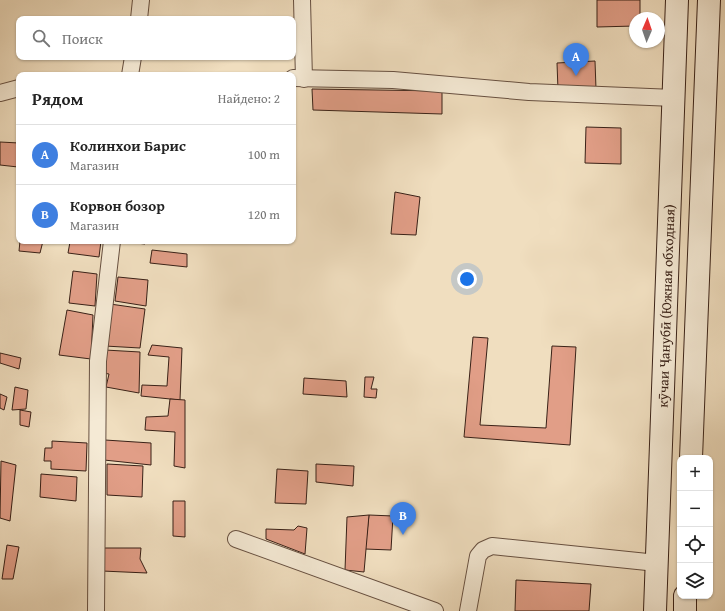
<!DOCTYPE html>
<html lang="ru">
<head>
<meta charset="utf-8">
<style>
  :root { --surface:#fff; --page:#f2f2f2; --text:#222; --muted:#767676; --line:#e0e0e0; --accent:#0b8043 }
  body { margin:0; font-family:"Gentium Book Plus",serif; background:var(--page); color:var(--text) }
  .controls { position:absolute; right:12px; bottom:12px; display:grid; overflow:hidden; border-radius:8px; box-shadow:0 1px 3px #0004 }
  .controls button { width:36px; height:36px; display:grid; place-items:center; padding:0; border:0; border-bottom:1px solid var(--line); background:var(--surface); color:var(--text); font:20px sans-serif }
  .compass { position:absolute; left:629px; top:12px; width:36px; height:36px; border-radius:50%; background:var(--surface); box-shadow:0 1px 3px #0004; rotate:2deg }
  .you { position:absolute; left:467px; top:279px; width:14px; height:14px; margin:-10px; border:3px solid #fff; border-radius:50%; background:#1a73e8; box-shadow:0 0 0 6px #1a73e833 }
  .badge { display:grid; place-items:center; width:26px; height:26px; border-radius:50%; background:var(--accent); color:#fff; font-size:13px; font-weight:700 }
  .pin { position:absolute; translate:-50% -33px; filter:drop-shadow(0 1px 2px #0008) }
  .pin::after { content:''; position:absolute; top:21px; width:14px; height:12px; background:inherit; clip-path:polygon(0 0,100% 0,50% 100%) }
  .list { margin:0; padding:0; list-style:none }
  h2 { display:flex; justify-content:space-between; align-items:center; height:52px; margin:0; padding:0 16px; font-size:17px }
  h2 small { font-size:13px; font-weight:400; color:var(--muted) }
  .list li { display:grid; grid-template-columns:26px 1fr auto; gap:12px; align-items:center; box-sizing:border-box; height:60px; padding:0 16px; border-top:1px solid var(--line) }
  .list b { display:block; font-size:15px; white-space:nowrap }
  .list p { margin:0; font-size:13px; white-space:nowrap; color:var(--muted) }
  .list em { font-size:13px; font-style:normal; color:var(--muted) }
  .icon { flex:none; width:22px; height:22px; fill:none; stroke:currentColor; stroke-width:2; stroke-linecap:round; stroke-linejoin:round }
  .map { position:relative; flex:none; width:725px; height:611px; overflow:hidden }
  .search { position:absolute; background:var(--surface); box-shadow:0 1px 3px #0004; left:16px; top:16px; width:280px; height:44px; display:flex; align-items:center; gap:10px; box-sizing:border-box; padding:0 14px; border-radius:8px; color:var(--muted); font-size:15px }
  .panel { position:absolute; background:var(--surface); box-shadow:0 1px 3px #0004; left:16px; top:72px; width:280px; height:172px; border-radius:8px }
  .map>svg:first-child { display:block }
</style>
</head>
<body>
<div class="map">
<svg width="725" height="611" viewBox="0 0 725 611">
  <rect width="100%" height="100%" fill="#f0debf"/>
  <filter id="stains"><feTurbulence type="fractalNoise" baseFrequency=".005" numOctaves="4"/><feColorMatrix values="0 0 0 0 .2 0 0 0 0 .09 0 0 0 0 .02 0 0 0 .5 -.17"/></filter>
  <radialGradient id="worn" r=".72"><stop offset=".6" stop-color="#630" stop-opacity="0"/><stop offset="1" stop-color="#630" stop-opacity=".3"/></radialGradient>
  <!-- building -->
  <g fill="#e19e87" stroke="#392117">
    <path d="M597,0H640V18H635V26L597,27Z"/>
    <path d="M595,61L596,89L558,90L557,63Z"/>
    <path d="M312,89L442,91V114L313,110Z"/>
    <path d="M586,127L621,128V164L585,163Z"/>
    <path d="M0,142L19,143L18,167L0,165Z"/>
    <path d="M395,192L420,197L416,235L391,234Z"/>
    <path d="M20,241H43L40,253L19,251Z"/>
    <path d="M67,241H101L99,257L68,253L70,242Z"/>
    <path d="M119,241H145V244Z"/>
    <path d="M152,250L187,254V267L150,263Z"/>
    <path d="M73,271L97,274L95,306L69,303Z"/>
    <path d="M118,277L148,280L146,306L115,301Z"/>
    <path d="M110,304L145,309L140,348L105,346Z"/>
    <path d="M67,310L93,315L91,359L59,355Z"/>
    <path d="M473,337L488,338L480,425L546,428L552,346L576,347L570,445L464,437Z"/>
    <path d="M152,345L182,348L180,400L141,396L142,385L167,386L169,357L148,355Z"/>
    <path d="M105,350L140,352L139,393L106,387L109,374L103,373Z"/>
    <path d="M0,353L21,358L19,369L0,363Z"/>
    <path d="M365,377H374L371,389H377L376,398L364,397Z"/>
    <path d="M304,378L346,381L347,397L303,394Z"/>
    <path d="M15,387L28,390L26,409L12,410Z"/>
    <path d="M0,394L7,397L4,410L0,408Z"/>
    <path d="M170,399L185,400V468L174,466L175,432L145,430L146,417L168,416Z"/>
    <path d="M20,410L31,412L29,427L20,425Z"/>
    <path d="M105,440L151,443V465L104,460Z"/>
    <path d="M52,441L87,443L86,471L51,469V461H44L45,448H52Z"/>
    <path d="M1,461L16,465L10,521L0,518Z"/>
    <path d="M107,464L143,466L142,497L107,495Z"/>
    <path d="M316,464L354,466L353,486L316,482Z"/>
    <path d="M277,469L308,471L306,504L275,503Z"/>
    <path d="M41,474L77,477L76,501L40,497Z"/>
    <path d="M173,501H185V537L173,536Z"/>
    <path d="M369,515L393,516L391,550L365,549Z"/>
    <path d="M369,515L364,572L345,570L347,517Z"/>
    <path d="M298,526L307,528L305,554L266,539V529L294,530Z"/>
    <path d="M7,545L19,547L13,579H2Z"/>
    <path d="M103,548H141L140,559L147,573L102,571Z"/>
    <path d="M516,580L591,584L589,611H515Z"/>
  </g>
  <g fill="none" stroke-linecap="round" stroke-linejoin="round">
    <!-- street casing -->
    <g stroke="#675041" stroke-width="18">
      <g id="street">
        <path d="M302,0L304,79"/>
        <path d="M139,19L141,0"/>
        <path d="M130,75L133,57"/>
        <path d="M293,78L393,80L529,92L674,98"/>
        <path d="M0,93L19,88"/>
        <path d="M236,539L435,611"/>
        <path d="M96,611L98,361L112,241"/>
        <path d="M468,611L478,556L483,550L492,546L657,563"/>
      </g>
    </g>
    <!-- secondary casing -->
    <g stroke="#392117" stroke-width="24">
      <g id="secondary">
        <path d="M691,458L709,0"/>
        <path d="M655,611L677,0"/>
        <path d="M685,611V596"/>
      </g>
    </g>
    <!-- street -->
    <use href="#street" stroke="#f5ead5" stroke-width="16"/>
    <!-- secondary -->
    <use href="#secondary" stroke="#f5ead5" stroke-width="22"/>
  </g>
  <g text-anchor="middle" stroke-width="3" stroke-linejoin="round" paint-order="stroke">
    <!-- street labels -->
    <g font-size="14" fill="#392117" stroke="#f5ead5">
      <text transform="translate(666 306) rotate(-88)" y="5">кӯчаи Ҷанубӣ (Южная обходная)</text>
    </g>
  </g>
  <rect width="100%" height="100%" filter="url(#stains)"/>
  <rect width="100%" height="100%" fill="url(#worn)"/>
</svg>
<div class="controls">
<button>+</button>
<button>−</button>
<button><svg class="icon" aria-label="locate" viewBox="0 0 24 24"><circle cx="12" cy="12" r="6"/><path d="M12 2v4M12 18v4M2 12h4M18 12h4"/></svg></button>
<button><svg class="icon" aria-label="layers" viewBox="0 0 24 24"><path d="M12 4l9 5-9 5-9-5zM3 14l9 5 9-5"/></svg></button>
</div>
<svg class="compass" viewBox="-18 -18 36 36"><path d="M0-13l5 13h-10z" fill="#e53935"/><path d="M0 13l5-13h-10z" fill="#767676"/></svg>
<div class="you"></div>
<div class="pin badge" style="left:576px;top:76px;background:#3f7fe0">A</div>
<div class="pin badge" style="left:403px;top:535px;background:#3f7fe0">B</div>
<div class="search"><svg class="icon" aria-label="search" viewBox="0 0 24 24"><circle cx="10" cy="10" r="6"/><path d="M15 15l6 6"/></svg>Поиск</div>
<section class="panel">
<h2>Рядом<small>Найдено: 2</small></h2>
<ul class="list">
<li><span class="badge" style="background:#3f7fe0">A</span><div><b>Колинхои Барис</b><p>Магазин</p></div><em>100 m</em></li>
<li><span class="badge" style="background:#3f7fe0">B</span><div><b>Корвон бозор</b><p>Магазин</p></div><em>120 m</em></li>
</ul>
</section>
</div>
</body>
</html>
